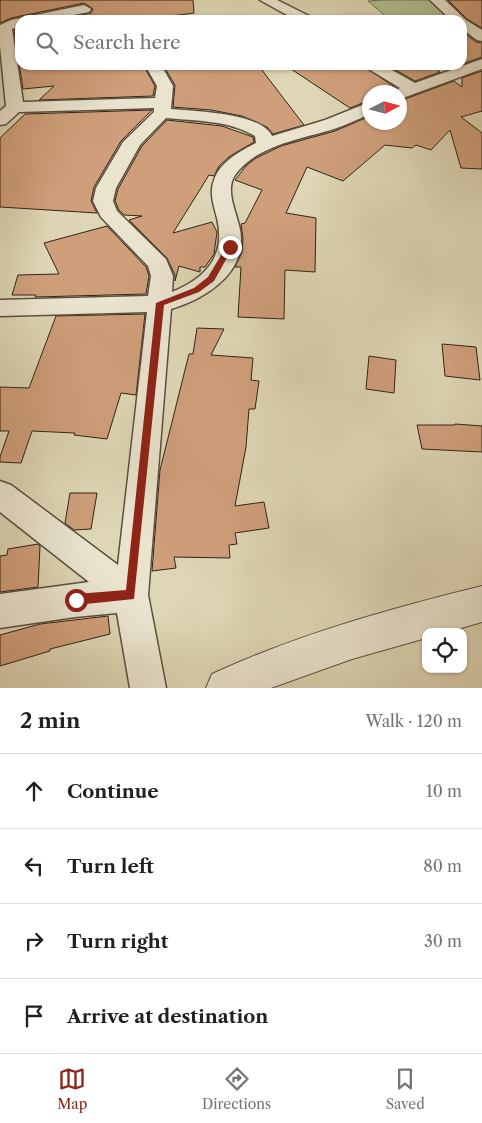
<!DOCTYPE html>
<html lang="en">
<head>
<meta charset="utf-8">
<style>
  :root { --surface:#fff; --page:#f2f2f2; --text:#202124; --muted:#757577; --line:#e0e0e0; --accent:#8f2418 }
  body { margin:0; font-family:"Libre Caslon Text",serif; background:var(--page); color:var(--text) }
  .controls { position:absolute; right:15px; bottom:15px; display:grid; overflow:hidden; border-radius:10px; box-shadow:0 1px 4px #0004 }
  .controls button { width:45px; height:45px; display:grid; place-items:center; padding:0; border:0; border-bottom:1px solid var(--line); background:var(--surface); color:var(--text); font:25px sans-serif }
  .compass { position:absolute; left:362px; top:85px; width:45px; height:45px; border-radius:50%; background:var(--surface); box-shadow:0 1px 4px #0004; rotate:84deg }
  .stop { position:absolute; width:15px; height:15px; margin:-11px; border:4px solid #8f2418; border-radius:50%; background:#fff }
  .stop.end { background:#8f2418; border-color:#fff; box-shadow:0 1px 5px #0008 }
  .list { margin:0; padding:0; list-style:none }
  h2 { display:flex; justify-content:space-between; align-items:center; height:65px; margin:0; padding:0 20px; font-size:21px }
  h2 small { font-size:16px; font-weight:400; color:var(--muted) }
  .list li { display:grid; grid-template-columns:32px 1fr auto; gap:15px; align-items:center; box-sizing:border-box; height:75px; padding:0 20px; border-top:1px solid var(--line) }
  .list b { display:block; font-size:19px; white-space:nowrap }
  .list em { font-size:16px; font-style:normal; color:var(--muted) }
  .icon { flex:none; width:28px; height:28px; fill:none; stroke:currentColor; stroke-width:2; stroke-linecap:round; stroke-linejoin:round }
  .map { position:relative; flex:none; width:482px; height:688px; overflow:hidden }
  .search { position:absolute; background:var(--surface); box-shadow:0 1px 4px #0004; left:15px; right:15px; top:15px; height:55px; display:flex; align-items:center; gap:12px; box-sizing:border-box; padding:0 18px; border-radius:15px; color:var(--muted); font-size:19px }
  .sheet { height:365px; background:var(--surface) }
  nav { display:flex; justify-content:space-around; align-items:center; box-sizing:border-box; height:70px; border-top:1px solid var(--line); background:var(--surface); font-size:14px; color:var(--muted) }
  nav a { display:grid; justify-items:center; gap:2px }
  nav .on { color:var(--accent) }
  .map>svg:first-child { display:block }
</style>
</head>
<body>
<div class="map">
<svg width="482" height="688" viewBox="0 0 482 688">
  <rect width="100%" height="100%" fill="#ded6b5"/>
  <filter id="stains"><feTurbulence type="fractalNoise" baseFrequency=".004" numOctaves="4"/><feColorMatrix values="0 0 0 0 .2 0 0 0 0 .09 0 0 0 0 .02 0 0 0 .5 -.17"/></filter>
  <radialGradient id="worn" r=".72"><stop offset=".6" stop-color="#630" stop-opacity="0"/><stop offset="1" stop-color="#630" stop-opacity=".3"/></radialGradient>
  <!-- green -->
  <path fill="#b0be8e" stroke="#707052" d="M384,0H429L455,20H390L368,1Z"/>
  <!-- building -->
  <g fill="#cf9f7b" stroke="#2f2317">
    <path d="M0,0H193L194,13L141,20H110L107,18L59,20L91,13L93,9L84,3L11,18L0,23Z"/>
    <path d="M448,0H482V28L467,19Z"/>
    <path d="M20,28V65H143L155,86L153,96L39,100L54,86L23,89L14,30Z"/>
    <path d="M462,31L476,42L482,43V57L462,64Z"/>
    <path d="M163,65H258L304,125L273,134L267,127L242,116L211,110L173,107L175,85Z"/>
    <path d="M285,65H333L339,69L362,65L396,88L391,92H370V100L350,108Z"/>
    <path d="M387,65H405L412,69L431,65L440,72L415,81Z"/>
    <path d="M482,71V111L461,117L482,133V169L461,168L450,130L431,150L416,145L412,148L385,145L343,181L307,167L286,213L316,218L315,272L285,270L284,319L238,317L241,267H235L242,252L243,238L241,224L245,223L262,190L235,180L246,166L256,158L281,146L335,131L370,116V122H400V101L454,81L462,87V78Z"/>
    <path d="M152,110L121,141L94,187L91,201L97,213L0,207V138L25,114Z"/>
    <path d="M167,120L222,126L253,137L254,142L230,156L219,166L214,176L209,175L173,233L212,222L217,232L214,254L205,267H200V272L179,266L175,281V275L167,258L129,220L142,216L124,215L119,210L115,201L118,189L142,146Z"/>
    <path d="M107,226L146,267L149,276L146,294L35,297L36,295H12L18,275L59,274L44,243Z"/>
    <path d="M145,314L136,395L121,393L107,439L74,435L75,433L32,431L21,463L0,462V457L9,431H0V387L29,388L56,316Z"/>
    <path d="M197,328L224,329L211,355L253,358L251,380L259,381L255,409H249L246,447L235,506L264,502L269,528L235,533L237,544L229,545L230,558L174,557L176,568L152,571L160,470L189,354H193Z"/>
    <path d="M442,344L476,347L480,380L445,376Z"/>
    <path d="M369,356L396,360L394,393L366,389Z"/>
    <path d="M455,424L482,426V452L422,449L417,425H455Z"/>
    <path d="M70,493H97L91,529L74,530L65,523Z"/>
    <path d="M38,544L40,546L38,587L0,592V556L7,555L8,549Z"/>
    <path d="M108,616L110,634L50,649V651L0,666V635L40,624Z"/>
  </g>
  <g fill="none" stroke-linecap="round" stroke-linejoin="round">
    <!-- minor casing -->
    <g stroke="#5b503e" stroke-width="3">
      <g id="minor">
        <path d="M260,0H277L311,17L313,20H296Z"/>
        <path d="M430,0H445L466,20L482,30V41L477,40L462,29V20H451Z"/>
        <path d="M84,5L91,9L89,12L49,20H20V26L12,29L23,102L155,98L157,86L145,65H161L173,86L171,109C194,111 262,113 272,136L325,120L370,102V114C358,119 346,125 334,129C302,139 257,145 235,175C223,193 241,219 241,238C243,276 202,300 171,309L148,595L166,688H130L117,613L75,617L0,628V594L89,582L0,512V481L11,485L118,565L147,312L0,316V300L148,296L151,276L148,266L101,217L93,201L96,188L123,142L154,112V108L19,112L6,124L0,125V111L6,106L0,46V25L11,20ZM166,118C196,121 228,120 255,136L256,143C240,151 220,162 214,180C209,193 214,206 217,218C226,256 206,278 172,292L173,276L166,259L117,211L113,201L116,188L140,145Z"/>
        <path d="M482,59V69L400,99V92H393L400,88L367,68L364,65H383L415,83Z"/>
      </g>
    </g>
    <!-- tertiary casing -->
    <g stroke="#5b503e" stroke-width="2">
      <path id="tertiary" d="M482,586V622L448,632H426V638L352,659L271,688H206L212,674C299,634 389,609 482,586Z"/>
    </g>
    <!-- minor -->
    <use href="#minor" fill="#eae4cf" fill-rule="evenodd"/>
    <!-- tertiary -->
    <use href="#tertiary" fill="#eae4cf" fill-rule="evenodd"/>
  </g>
  <!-- route -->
  <path fill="#8f2418" d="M230,244L233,247L214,281L199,292L164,305L134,599L76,605L72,603L70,600L72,596L76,594L126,590L156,303L194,288L208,277L226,247Z"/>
  <rect width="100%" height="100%" filter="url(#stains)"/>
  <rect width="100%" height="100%" fill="url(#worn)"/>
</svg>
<div class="controls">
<button><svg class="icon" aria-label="locate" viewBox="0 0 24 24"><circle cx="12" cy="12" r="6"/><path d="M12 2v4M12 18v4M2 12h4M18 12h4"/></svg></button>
</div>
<svg class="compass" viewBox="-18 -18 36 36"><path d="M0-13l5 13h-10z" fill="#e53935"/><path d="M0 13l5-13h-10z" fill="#757577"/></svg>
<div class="stop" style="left:76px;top:600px"></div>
<div class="stop end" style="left:230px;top:247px"></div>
<div class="search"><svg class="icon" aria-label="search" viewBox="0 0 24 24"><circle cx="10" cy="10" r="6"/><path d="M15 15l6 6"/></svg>Search here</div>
</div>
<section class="sheet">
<h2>2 min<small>Walk · 120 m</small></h2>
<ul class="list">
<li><svg class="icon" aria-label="ahead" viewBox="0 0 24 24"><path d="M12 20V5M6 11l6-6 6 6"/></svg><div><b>Continue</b></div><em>10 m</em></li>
<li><svg class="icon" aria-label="left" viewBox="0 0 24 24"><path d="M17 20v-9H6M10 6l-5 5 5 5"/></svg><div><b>Turn left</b></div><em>80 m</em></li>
<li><svg class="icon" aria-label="right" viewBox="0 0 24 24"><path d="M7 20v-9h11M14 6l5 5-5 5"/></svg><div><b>Turn right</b></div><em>30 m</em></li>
<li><svg class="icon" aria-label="arrive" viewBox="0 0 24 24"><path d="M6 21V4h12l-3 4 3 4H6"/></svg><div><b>Arrive at destination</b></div></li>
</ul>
</section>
<nav>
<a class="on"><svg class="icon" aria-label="map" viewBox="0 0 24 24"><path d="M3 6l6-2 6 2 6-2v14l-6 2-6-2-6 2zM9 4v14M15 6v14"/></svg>Map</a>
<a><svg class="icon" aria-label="directions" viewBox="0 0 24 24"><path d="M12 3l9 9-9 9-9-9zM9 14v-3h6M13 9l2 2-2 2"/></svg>Directions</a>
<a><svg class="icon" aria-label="saved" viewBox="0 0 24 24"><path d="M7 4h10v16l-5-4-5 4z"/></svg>Saved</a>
</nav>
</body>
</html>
